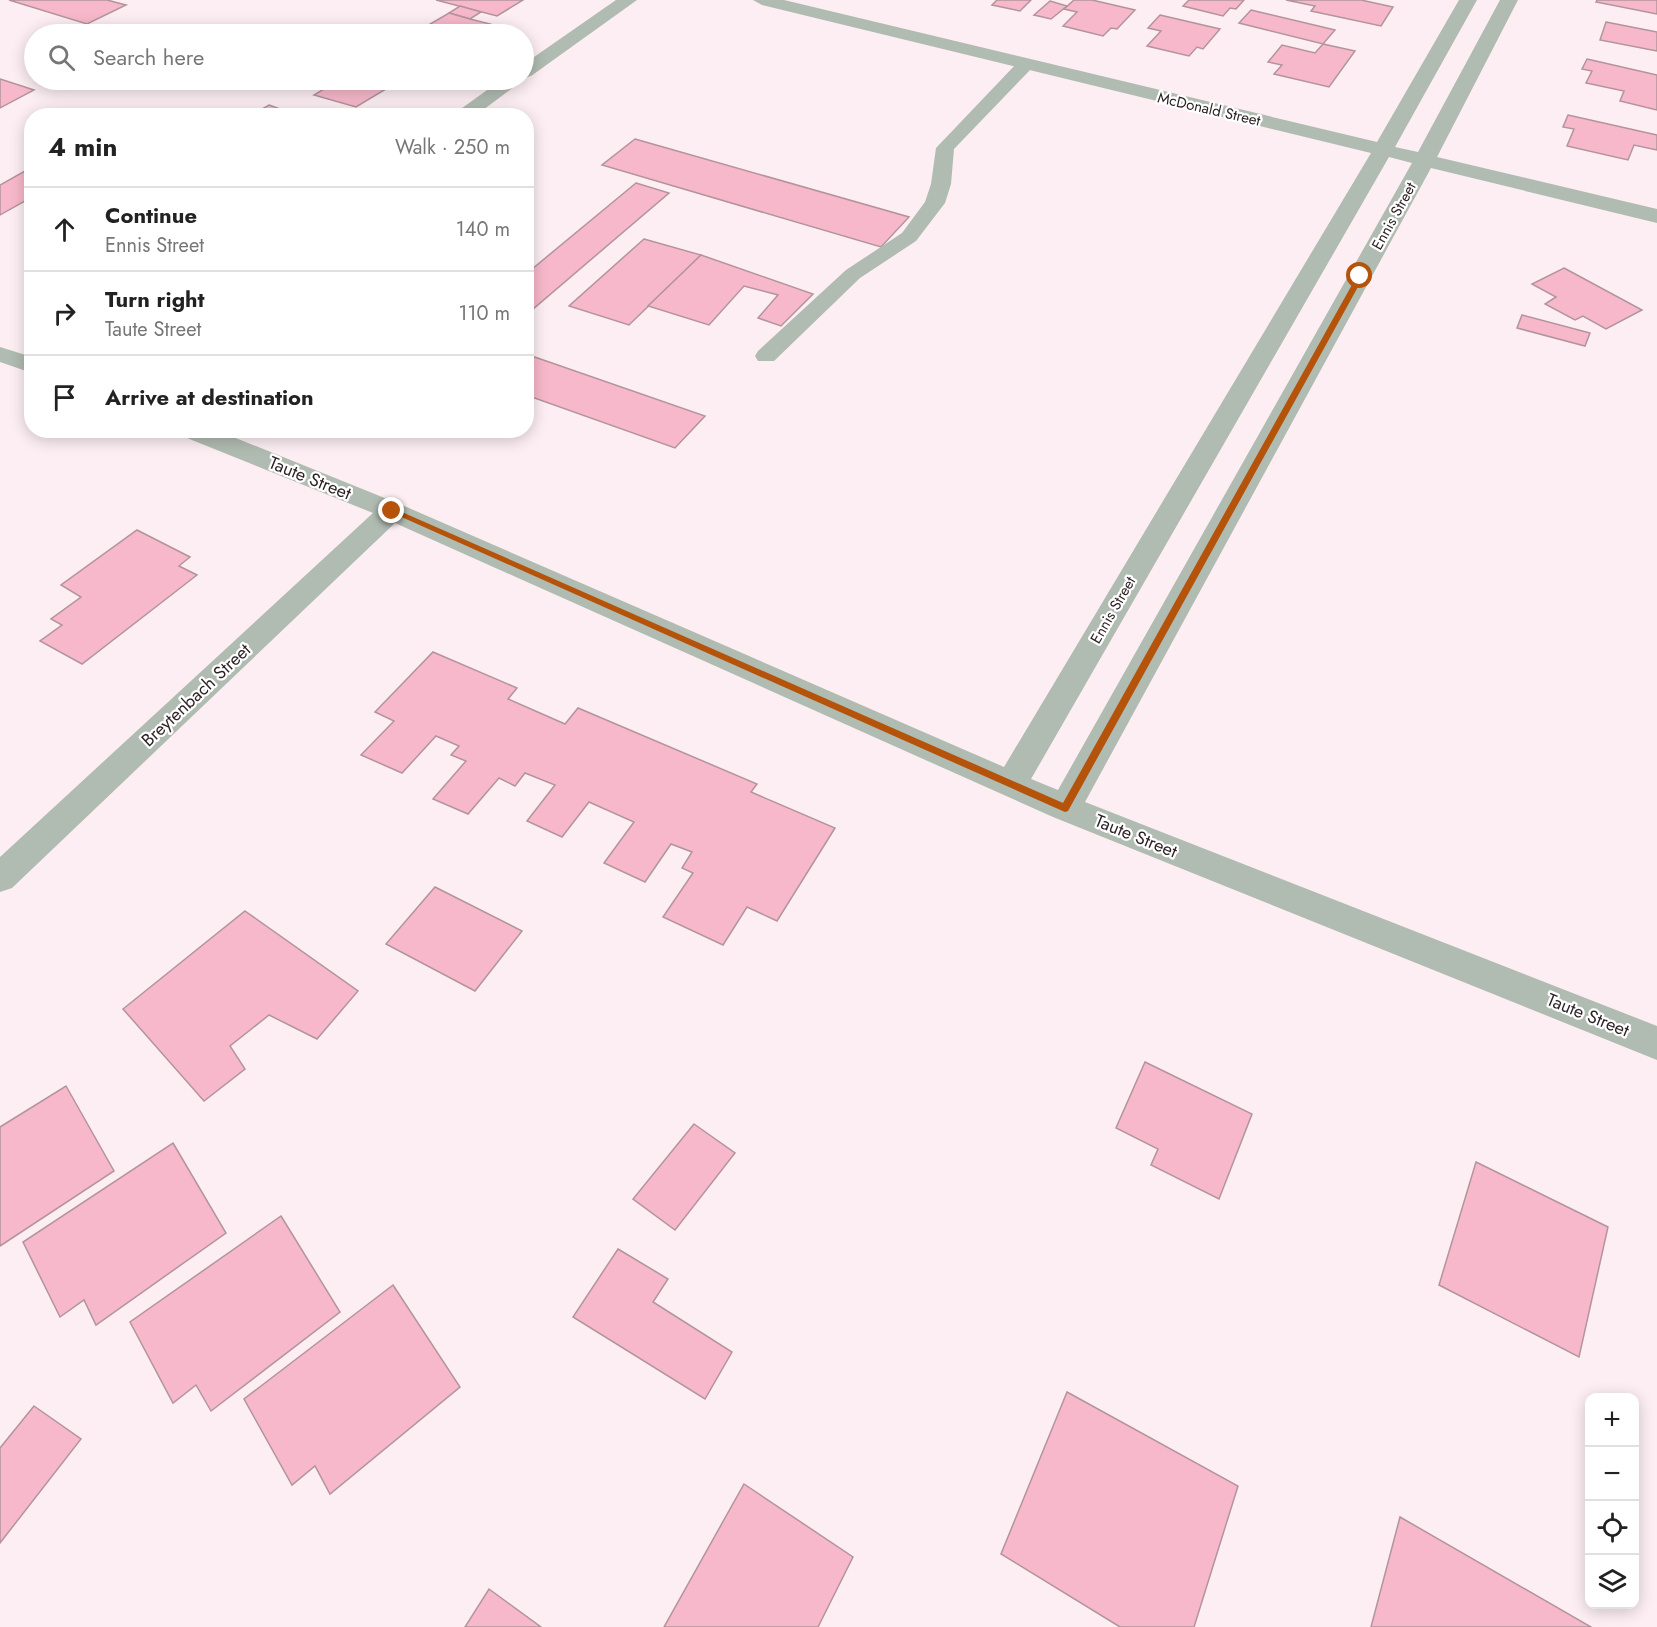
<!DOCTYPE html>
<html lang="en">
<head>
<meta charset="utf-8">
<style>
  :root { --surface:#fff; --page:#f6f6f6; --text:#222; --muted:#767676; --line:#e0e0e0 }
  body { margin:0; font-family:Jost,sans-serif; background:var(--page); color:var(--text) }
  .controls { position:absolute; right:18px; bottom:18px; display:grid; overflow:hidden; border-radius:12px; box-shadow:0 3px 15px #0003 }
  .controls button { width:54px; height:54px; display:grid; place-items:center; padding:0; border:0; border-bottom:2px solid var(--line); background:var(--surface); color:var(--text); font:30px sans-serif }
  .stop { position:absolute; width:18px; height:18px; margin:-14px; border:4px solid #b45309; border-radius:50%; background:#fff }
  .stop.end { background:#b45309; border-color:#fff; box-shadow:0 2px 6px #0008 }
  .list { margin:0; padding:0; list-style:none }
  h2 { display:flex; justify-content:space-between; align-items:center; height:78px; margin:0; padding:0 24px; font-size:26px }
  h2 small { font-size:20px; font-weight:400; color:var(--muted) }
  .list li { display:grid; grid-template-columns:39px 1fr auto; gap:18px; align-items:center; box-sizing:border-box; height:84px; padding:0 24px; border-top:2px solid var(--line) }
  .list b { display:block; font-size:22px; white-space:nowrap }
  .list p { margin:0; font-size:20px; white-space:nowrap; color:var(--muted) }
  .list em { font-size:20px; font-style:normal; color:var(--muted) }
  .icon { flex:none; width:33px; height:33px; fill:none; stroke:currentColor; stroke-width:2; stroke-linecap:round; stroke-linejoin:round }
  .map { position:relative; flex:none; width:1657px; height:1627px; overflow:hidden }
  .search { position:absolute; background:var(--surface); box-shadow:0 3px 15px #0003; left:24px; top:24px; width:510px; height:66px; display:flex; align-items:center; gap:15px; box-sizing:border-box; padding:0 21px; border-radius:33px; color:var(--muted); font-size:22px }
  .panel { position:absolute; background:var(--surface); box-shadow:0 3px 15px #0003; left:24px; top:108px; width:510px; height:330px; border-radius:24px }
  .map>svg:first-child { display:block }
</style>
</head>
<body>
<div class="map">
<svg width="1657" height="1627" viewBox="0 0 1657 1627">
  <rect width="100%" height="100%" fill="#fceef2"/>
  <!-- building -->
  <g fill="#f7b8cb" stroke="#b3949d" stroke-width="1.5">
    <path d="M9,0H107L126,5L87,24Z"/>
    <path d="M436,0H523L497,16Z"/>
    <path d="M997,0H1031L1020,11L992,5Z"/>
    <path d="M1074,0H1092L1135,10L1117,29L1111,28L1103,36L1063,26L1077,12L1064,9Z"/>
    <path d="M1189,0H1244L1236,9L1230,8L1223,16L1183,6Z"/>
    <path d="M1286,0H1361L1393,7L1381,26L1311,11L1315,6Z"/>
    <path d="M1597,0H1657V14L1596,2Z"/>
    <path d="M1050,1L1067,6L1051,19L1034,15Z"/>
    <path d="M460,6L481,12L470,19L449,13Z"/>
    <path d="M1251,10L1335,30L1323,44L1239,23Z"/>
    <path d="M449,13L470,19L490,24L473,34H413Z"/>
    <path d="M1160,15L1220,29L1203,49L1197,47L1189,56L1147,46L1161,31L1148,28Z"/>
    <path d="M1606,22L1657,32V51L1600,40Z"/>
    <path d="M1323,44L1355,51L1329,87L1274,74L1282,65L1268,62L1282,45L1315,53Z"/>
    <path d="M1587,59L1657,75V110L1620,101L1624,91L1586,83L1592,71L1582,69Z"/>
    <path d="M0,79L34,90L0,108Z"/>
    <path d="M339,80H401L356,107L314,95Z"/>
    <path d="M269,105L299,116H250Z"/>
    <path d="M1568,115L1657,135V150L1634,145L1628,160L1567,146L1574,129L1563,127Z"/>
    <path d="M635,139L909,217L881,247L602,165Z"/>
    <path d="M32,167V197L0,215V185Z"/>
    <path d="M636,183L669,193L526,315V274Z"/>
    <path d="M644,239L701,255L629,325L569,306Z"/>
    <path d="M701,255L813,294L781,326L758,318L778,295L744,286L709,325L648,306Z"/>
    <path d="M1564,268L1642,310L1606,329L1583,316L1575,320L1545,304L1556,297L1532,284Z"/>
    <path d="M1522,315L1590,333L1585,346L1517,328Z"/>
    <path d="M526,354L705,416L675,448L526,395Z"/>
    <path d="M137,530L190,557L179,566L197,575L82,664L40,641L62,625L51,619L81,597L61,585Z"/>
    <path d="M433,652L517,688L508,699L565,724L578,708L757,784L751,792L835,828L777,921L747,907L723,945L663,917L693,873L682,868L692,852L671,844L645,882L604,863L634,822L589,802L562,837L527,821L555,785L525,773L515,786L499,778L468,814L433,799L466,761L451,755L459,746L436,736L402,773L361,755L394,721L375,712Z"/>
    <path d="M435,887L522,931L475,991L386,944Z"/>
    <path d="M245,911L358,991L317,1039L269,1015L230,1046L245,1069L204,1101L123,1009Z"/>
    <path d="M1145,1062L1252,1114L1219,1199L1151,1165L1158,1149L1116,1128Z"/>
    <path d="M66,1086L114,1171L0,1246V1127Z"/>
    <path d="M694,1124L735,1153L675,1230L633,1199Z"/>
    <path d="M173,1143L226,1233L96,1325L84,1300L60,1317L23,1242Z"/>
    <path d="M1476,1162L1608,1227L1579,1357L1439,1285Z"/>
    <path d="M281,1216L340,1312L211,1411L196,1385L173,1403L130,1322Z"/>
    <path d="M618,1249L668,1279L653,1302L732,1352L705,1399L573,1317Z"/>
    <path d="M393,1285L460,1387L330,1494L315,1466L292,1485L244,1399Z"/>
    <path d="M1067,1392L1238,1486L1194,1627H1120L1001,1554Z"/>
    <path d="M34,1406L81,1439L0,1543V1448Z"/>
    <path d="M744,1484L853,1557L818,1627H664Z"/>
    <path d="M1400,1517L1591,1627H1371Z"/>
    <path d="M489,1589L541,1627H465Z"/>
  </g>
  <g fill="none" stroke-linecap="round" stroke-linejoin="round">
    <!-- service -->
    <path fill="#b0bbb1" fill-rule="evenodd" d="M1025,60L1031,61L1034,65L1031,69L954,149L951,184L945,203L916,241L860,278L774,361H758L755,356L758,351L846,270L902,233L925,202L931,184L936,148L1019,61Z"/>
    <!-- minor -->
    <g fill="#b0bbb1" fill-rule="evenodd">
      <path d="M616,0H637L531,76L524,78V64Z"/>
      <path d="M753,0H784L1377,142L1459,0H1477L1395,147L1418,152L1500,0H1518L1437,157L1657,209V223L1431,168L1085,802L1657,1026V1060L1053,817L395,523L12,888L0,892V857L373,513L182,436L178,430H216L402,505L1004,767L1371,153L762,5ZM1389,157L1412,163L1058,790L1031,779Z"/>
      <path d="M501,80H523L475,116H451Z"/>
      <path d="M0,347L32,357V373L0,362Z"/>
    </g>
  </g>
  <!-- route -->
  <path fill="#b45309" d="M1358,274L1364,276L1068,811L1065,812L388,511L395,509L1063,803Z"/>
  <g text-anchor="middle" stroke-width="4.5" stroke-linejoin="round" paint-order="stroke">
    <!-- far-street labels -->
    <g font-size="15" fill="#2b1f23" stroke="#fff">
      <text transform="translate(1209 109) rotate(13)" y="5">McDonald Street</text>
      <text transform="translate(1394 216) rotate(-61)" y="5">Ennis Street</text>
      <text transform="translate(1113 610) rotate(-60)" y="5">Ennis Street</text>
    </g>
    <!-- street labels -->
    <g font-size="18" fill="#2b1f23" stroke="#fff">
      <text transform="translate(310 478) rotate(22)" y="6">Taute Street</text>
      <text transform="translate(196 695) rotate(-43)" y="6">Breytenbach Street</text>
      <text transform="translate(1136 836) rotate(22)" y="6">Taute Street</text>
      <text transform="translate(1588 1015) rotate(22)" y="6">Taute Street</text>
    </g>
  </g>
</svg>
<div class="controls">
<button>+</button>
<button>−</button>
<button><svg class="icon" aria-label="locate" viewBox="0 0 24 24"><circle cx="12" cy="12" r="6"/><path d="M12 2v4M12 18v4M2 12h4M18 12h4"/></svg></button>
<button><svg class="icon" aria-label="layers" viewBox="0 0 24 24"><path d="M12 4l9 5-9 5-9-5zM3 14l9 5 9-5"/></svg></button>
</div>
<div class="stop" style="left:1360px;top:276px"></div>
<div class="stop end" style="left:392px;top:511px"></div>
<div class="search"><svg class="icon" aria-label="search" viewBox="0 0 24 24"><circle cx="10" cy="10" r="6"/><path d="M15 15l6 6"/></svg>Search here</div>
<section class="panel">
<h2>4 min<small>Walk · 250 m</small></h2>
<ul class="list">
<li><svg class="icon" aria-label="ahead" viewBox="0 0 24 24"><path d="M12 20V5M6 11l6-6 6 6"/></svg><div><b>Continue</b><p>Ennis Street</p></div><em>140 m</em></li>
<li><svg class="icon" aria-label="right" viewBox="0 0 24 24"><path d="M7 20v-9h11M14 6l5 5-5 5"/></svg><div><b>Turn right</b><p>Taute Street</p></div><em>110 m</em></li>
<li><svg class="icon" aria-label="arrive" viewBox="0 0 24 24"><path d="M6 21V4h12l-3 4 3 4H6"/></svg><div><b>Arrive at destination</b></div></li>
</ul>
</section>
</div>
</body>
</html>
